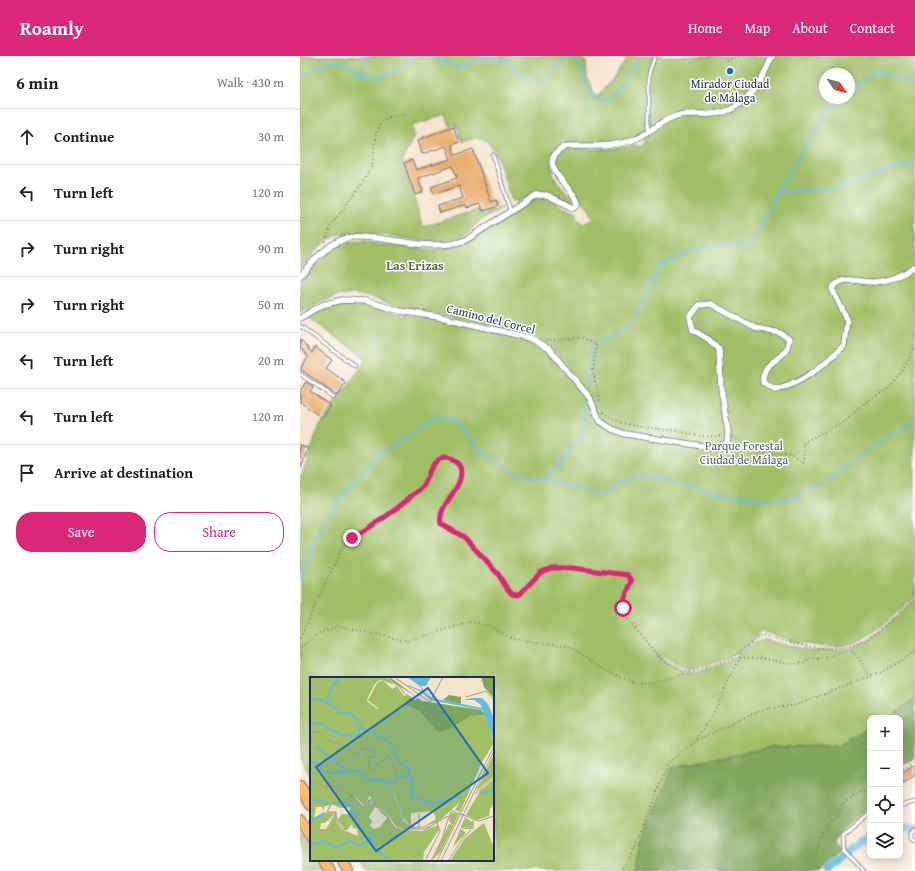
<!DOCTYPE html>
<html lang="en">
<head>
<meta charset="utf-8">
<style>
  :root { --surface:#fff; --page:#f6f6f6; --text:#202124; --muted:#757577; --line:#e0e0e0; --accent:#db2777 }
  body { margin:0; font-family:"Gentium Book Plus",serif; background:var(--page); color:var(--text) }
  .controls { position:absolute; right:12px; bottom:12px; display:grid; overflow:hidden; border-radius:8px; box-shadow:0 2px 10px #0003 }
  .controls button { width:36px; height:36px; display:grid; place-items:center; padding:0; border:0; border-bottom:1px solid var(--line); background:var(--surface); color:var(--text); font:20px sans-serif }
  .compass { position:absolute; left:519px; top:12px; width:36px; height:36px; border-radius:50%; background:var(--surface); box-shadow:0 2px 10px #0003; rotate:125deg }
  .stop { position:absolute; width:12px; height:12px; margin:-9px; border:3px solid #db2777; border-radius:50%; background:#fff }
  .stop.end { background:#db2777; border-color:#fff; box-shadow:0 1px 4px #0008 }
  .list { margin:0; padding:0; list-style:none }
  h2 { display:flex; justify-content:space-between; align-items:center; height:52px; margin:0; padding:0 16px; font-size:17px }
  h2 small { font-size:13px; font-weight:400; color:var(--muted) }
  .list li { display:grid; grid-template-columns:26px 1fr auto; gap:12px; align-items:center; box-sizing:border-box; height:56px; padding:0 16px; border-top:1px solid var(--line) }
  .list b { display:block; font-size:15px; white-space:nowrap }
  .list em { font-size:13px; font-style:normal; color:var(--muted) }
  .actions { display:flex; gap:8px; padding:12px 16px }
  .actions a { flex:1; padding:9px 0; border:1px solid var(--accent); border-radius:16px; text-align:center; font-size:14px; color:var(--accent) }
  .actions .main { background:var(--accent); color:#fff }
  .icon { flex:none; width:22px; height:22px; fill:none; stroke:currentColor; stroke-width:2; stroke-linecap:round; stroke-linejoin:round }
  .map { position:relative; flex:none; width:615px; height:815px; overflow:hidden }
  header { display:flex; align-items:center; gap:24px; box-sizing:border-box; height:56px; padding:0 20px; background:var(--accent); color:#fff }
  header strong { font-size:19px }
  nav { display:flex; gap:22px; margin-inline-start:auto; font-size:14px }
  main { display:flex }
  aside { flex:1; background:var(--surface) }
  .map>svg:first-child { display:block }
</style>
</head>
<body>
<header>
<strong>Roamly</strong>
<nav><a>Home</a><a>Map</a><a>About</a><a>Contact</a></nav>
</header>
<main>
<aside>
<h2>6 min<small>Walk · 430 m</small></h2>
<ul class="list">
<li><svg class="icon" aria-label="ahead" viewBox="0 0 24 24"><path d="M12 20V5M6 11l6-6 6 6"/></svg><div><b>Continue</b></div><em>30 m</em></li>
<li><svg class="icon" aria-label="left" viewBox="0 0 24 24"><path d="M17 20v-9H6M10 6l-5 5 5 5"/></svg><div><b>Turn left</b></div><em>120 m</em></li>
<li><svg class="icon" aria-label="right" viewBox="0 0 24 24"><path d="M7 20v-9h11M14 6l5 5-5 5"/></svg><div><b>Turn right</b></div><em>90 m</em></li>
<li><svg class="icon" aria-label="right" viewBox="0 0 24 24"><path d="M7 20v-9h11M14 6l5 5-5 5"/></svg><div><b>Turn right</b></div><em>50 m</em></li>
<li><svg class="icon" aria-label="left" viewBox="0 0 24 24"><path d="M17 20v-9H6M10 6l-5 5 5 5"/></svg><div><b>Turn left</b></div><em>20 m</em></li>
<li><svg class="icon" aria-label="left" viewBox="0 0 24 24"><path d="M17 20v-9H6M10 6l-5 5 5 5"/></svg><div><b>Turn left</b></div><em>120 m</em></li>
<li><svg class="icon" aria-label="arrive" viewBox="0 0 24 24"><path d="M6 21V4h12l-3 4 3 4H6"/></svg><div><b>Arrive at destination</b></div></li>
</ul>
<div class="actions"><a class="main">Save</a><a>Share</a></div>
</aside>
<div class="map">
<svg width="615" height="815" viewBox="0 0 615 815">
  <rect width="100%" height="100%" fill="#fff"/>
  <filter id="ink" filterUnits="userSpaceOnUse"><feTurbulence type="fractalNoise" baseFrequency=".025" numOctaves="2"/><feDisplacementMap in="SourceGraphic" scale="8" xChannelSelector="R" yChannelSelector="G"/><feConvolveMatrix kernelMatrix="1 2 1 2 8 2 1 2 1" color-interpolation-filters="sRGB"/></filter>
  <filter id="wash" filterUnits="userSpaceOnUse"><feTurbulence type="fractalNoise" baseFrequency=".012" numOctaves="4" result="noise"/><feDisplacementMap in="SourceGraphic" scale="16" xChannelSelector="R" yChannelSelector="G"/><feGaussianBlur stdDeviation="0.9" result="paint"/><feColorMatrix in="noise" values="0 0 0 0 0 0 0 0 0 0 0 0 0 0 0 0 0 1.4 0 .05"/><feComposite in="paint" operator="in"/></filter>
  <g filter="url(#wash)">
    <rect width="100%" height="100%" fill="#f5e4cc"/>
    <!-- green -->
    <g fill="#a1bf66" stroke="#5e7762" fill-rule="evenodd">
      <path d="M0,0H281L286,6L287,22L296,41L313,23L329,0H615V541C601,551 589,565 575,575C538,603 501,587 461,575C442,597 432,600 406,609C398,612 393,616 385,614C375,611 363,598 355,598L368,608L384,617L394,618L429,605L454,587L464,584L513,595L548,593L567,585L578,577L615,544V643L587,662H570V672L538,690L471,691L343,784L339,815H66L60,804H193V622H11V722L0,703V419H2L20,369L67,303L8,261L33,249L52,247L74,250L101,258L188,274L239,289L265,316L270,313L249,290L232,279L189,268L100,251L77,243L55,238L36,240L19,247L0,257V226L30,195L50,186L64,185L80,189L137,194L162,189L235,143C257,140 259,154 277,156V161L283,167L294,164L288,151L260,119L256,109L257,101L262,95L270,93H314L336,89L340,91L346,86L340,78C330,82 320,85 310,87C296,90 281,86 266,88C247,92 249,113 257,125C262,132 269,137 275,144V146L271,148C247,134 241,134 216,146L211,144C206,129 198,89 183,83C176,80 169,84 162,86L156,68L150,70L146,59L112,69L114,80L102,104L123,171L180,153L182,158L202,151C197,158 188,159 181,164C173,170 168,179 157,182C121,194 62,166 33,181C20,188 10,202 0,213ZM525,18H549V42H525Z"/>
      <path d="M0,778L11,797V804H15L21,815H0Z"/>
    </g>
    <!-- forest -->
    <g fill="#80a65b" stroke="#4e6a5c">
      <path d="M615,643V704L600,710V662H587Z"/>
      <path d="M570,672V748C559,763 540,769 534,788L541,795L520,815H339L343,784L373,711L471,691L537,690Z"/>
    </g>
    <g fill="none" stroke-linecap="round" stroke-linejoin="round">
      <!-- stream -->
      <g stroke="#61bbde" stroke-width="2">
        <path d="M127,0L160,12L183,2L209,4L226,21L243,26L262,4L272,1C285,10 283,18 287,32C287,36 291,39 294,43L304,45L313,39L341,0"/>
        <path d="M59,17L69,0"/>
        <path d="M0,19H5L29,5L49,8L59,17L78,22L94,15L114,0"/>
        <path d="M549,37L577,14L604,25H615"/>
        <path d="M476,137L537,131L615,106"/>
        <path d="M288,331L291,291L330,270L360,210L388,196L420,189L446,191L459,175L476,137L510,81L532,52L543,42"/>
        <path d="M246,424L284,378L285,344"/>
        <path d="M0,524L17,477L40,442L77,399L110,379L135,361L154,366L183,397L220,419L246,424L303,440L322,425L344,420L421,437L457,442L492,443L524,428L567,395L615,364"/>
      </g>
      <!-- canal -->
      <g stroke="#61bbde" stroke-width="8">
        <path d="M600,772L615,773"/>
        <path d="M527,815L557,789L570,781"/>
      </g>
    </g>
    <g id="blocks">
      <!-- building -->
      <g fill="#ebad70">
        <path d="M153,70L159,86L152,89L155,99L173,93L191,146L196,144L198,150L183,155L180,148L167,152L166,149L140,157L138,150L163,142L159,130L134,138L131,131L157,122L153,110L118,122L123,136L115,139L104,107L112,104L116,114L151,103L146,90L122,98L118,84Z"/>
        <path d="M0,283L12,297L15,291L32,304L26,312L46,327L37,340L0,313L8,301L0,292Z"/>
        <path d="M6,326L13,331L10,335L31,350L22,362L0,346V334Z"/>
        <path d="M0,389L8,392L1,412H0Z"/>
        <path d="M615,709V719L604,727L600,719Z"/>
      </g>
    </g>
  </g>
  <g filter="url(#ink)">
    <use href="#blocks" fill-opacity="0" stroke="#676e84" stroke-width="1"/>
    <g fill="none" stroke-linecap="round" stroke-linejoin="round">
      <!-- service casing -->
      <g stroke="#676e84" stroke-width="4.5">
        <g id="service">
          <path d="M349,75V17L355,0"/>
          <path d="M193,99L210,154"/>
          <path d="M0,270L55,310"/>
          <path d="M0,318L33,341"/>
          <path d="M600,750L615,746"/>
          <path d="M615,773L612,777V782L615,784"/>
          <path d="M564,815L544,792L543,778L565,760L570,758"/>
        </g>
      </g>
      <!-- minor casing -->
      <g stroke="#676e84" stroke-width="7">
        <g id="minor">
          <path d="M0,220C13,204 32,183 53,181C60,180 68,182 75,182C106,185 135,195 166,184L236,139H247L274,152L278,149C279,134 228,107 267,90C290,90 318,92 339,81C352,75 362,64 376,60C387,56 400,59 412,58C443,57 462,26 472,0"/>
          <path d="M0,262L22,249L42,244L66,245L100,255L145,262L230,282L249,293L290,342L300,365L312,373L325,378L416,392L427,387L428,376L421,332L419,293L408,283L393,274L390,261L399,249L411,248L455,272L480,277L489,283C488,286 488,292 485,295C475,308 462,307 463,327L475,334C502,328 525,308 544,289L547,263L532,233C542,217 558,227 575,226C589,225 604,218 615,210"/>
        </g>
      </g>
      <!-- motorway casing -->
      <g stroke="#676e84" stroke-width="12">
        <g id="motorway">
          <path d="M0,730L11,749"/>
          <path d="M0,764L11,783"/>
          <path d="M23,804L30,815"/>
          <path d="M42,804L48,815"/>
        </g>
      </g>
      <!-- path -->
      <g stroke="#676e84" stroke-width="1.5" stroke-dasharray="1 3" stroke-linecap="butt">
        <path d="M427,5L439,0"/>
        <path d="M25,186L31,169L63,126L72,110L76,77L81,66L92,59L105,58"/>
        <path d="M246,285L282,282L296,289L293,316L300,347"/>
        <path d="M303,356C323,373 352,371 377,375C393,378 407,383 422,379"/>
        <path d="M433,381L458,395L492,400L503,407L505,401L504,386L545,365L567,345L589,332L604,312L615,290"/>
        <path d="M0,582L42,491L51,482L94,456L123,430L132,409L144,402L158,407C169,430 137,445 141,468L164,481L198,518L206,531L212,538L218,539L220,538C227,530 233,520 242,516C265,503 303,518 328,519L332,525L323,546V551L327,562L356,598L367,607L385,616H394L429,604L461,579C501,588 538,605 576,577C590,567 601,552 615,542"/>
        <path d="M0,592L19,577L39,570L107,585L171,566L189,570L213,583L269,590L308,615L332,626L349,627L384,618L385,616"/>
        <path d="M440,602H463L494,608L504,607L512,602L523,603L547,594L554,596L570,619L575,618"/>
        <path d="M397,683L413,658L440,602L441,596"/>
        <path d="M600,716L615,706"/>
        <path d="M518,795L525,772L540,757L542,748L561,736L570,734"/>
        <path d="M320,815L335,795L368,707L396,685L460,654L496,649L580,617L615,596"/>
      </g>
      <!-- service -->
      <use href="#service" stroke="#fff" stroke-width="3"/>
      <!-- minor -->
      <use href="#minor" stroke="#fff" stroke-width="5.5"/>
      <!-- motorway -->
      <use href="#motorway" stroke="#febc70" stroke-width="10"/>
    </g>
  </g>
  <g fill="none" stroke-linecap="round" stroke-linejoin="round" filter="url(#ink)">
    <!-- route -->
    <path stroke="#db2777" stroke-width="5" d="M52,482C73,470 93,457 111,440C115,437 120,434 123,430C129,422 128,411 138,404C146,399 160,405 161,415C162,435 137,448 141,468L164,481L198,518L206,531L212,538L218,539L220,538L241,516L252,512H272L328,519L332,525L323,546V552"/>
  </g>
  <!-- markers -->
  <circle fill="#1f6fb2" stroke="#fff" stroke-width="1.5" cx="430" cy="15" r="4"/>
  <g text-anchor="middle" stroke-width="3" stroke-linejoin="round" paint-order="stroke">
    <!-- poi labels -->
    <g font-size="12" fill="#1b2f5e" stroke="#fff">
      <text x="430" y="32">Mirador Ciudad<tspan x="430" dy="14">de Málaga</tspan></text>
    </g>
    <!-- street labels -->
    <g font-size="12" fill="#1b2f5e" stroke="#fff">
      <text transform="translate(191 263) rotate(14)" y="4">Camino del Corcel</text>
    </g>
    <!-- park labels -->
    <g font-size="12" fill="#4a6161" stroke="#fff">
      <text x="444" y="394">Parque Forestal<tspan x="444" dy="14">Ciudad de Málaga</tspan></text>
    </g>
    <!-- neighbourhood labels -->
    <g font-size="13" font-weight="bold" fill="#645b64" stroke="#fff">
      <text x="115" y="214">Las Erizas</text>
    </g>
  </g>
  <!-- overview -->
  <g transform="translate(10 621)">
    <rect width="184" height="184" fill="#f5e4cc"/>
    <path d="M0,0H77L83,8L73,3L68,4L65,7L58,20L57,24L66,31L70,33L58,23L67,6L73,3L82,12L87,9L94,19L97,17L100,21L93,27L109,34L128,54L140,52L161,39L176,38L184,66L172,85L150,135L145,133L150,125L128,145L113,150L126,142L123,134L101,136V148L93,140L83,115V107L82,115L93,144L105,151L115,152H94L86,149L76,134L63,128L60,118L55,129L44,119L53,130L57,128L59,122L61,127L65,130L59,140L62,144L60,149L64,152L70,150L77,141L67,132L76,135L85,150L91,153L112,154L128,148L129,153L114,175L113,184H0ZM21,127L30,131L42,130L39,137H32L27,143L34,152H38L42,147L43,151L47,152L48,159L31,152L26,144V135L16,152H10L11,146H15L25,135L13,136L4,142L6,130H12L14,134V130L19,128L18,134ZM184,77V99L166,114ZM184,102V126L180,132L179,139L167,143L156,138L170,114ZM142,136L149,137L131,174L122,184L139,147L142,148L139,139ZM155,140L163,146L162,151L152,150L151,152L156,156L143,170ZM174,146L184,171V184H140L155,161Z" fill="#a1bf66" fill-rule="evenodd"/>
    <path d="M171,0H183L184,21L174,10ZM81,1L112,24L171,33L176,38L161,39L140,52L128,55L109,34L93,27L100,21L97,17L105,23L108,21L80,3ZM139,18L151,20V27L133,23Z" fill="#80a65b"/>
    <path d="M97,0H121L116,9H110ZM162,21H172L178,27L184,42V63L171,28L164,23H153Z" fill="#61bbde"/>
    <path fill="none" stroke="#61bbde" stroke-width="2" d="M112,14L121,22L177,33M0,18L3,22L11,23L27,31L29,36H40L46,41L51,51L79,64L90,86L97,90L102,104V121L123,126L150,120M16,26L22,9L31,0M0,46L15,47L18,52L36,59L48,58L51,52M5,69L39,95M0,86H9L12,93L21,96L49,94L60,104L71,103L78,106L83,103M86,102L90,99L100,100M170,116L184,114M0,122L20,126M27,127L42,128L40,137L46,138V145L54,158L61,161L64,170L80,184M0,144L15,136M0,168L13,164L26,170L41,164L48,168L62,164"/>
    <path fill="none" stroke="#9e9ca0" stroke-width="1" d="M80,0L79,4L89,9L95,17M84,0L120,25L133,0M96,8L114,15L110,9M156,20L176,14L184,23M0,55H9L17,63L38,70L45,79L53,71L64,75L65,80H57L61,95L66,94V88L79,79L87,95L82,115L93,142L104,150H120M0,104L16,110L30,109L54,130L60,122L62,128L77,135L89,152H116L138,139M165,117L184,100M109,137V151M18,144L26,135M142,147L138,141L142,134L169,144L184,139M152,151L163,152V143M38,153L32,152L27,144L26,135H17L22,126L34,125L42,119M115,184L130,154L127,146M121,184L132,162L138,142M127,184L184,69M131,184L184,74M138,184L153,161L161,153"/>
    <path fill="#1f6fb2" fill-opacity="0.15" stroke="#1f6fb2" stroke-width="2" d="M118,11L178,96L66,174L6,90Z"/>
    <rect width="184" height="184" fill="none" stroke="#1b2f5e" stroke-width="2"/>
  </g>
</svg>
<div class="controls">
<button>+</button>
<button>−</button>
<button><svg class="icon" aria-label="locate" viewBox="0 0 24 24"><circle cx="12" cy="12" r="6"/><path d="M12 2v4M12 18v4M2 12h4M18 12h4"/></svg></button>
<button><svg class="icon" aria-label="layers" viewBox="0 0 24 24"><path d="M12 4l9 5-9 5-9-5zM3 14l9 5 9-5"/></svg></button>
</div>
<svg class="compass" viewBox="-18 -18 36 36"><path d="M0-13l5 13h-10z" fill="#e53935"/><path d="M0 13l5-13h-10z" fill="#757577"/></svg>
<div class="stop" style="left:323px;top:552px"></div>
<div class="stop end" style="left:52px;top:482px"></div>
</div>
</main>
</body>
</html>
